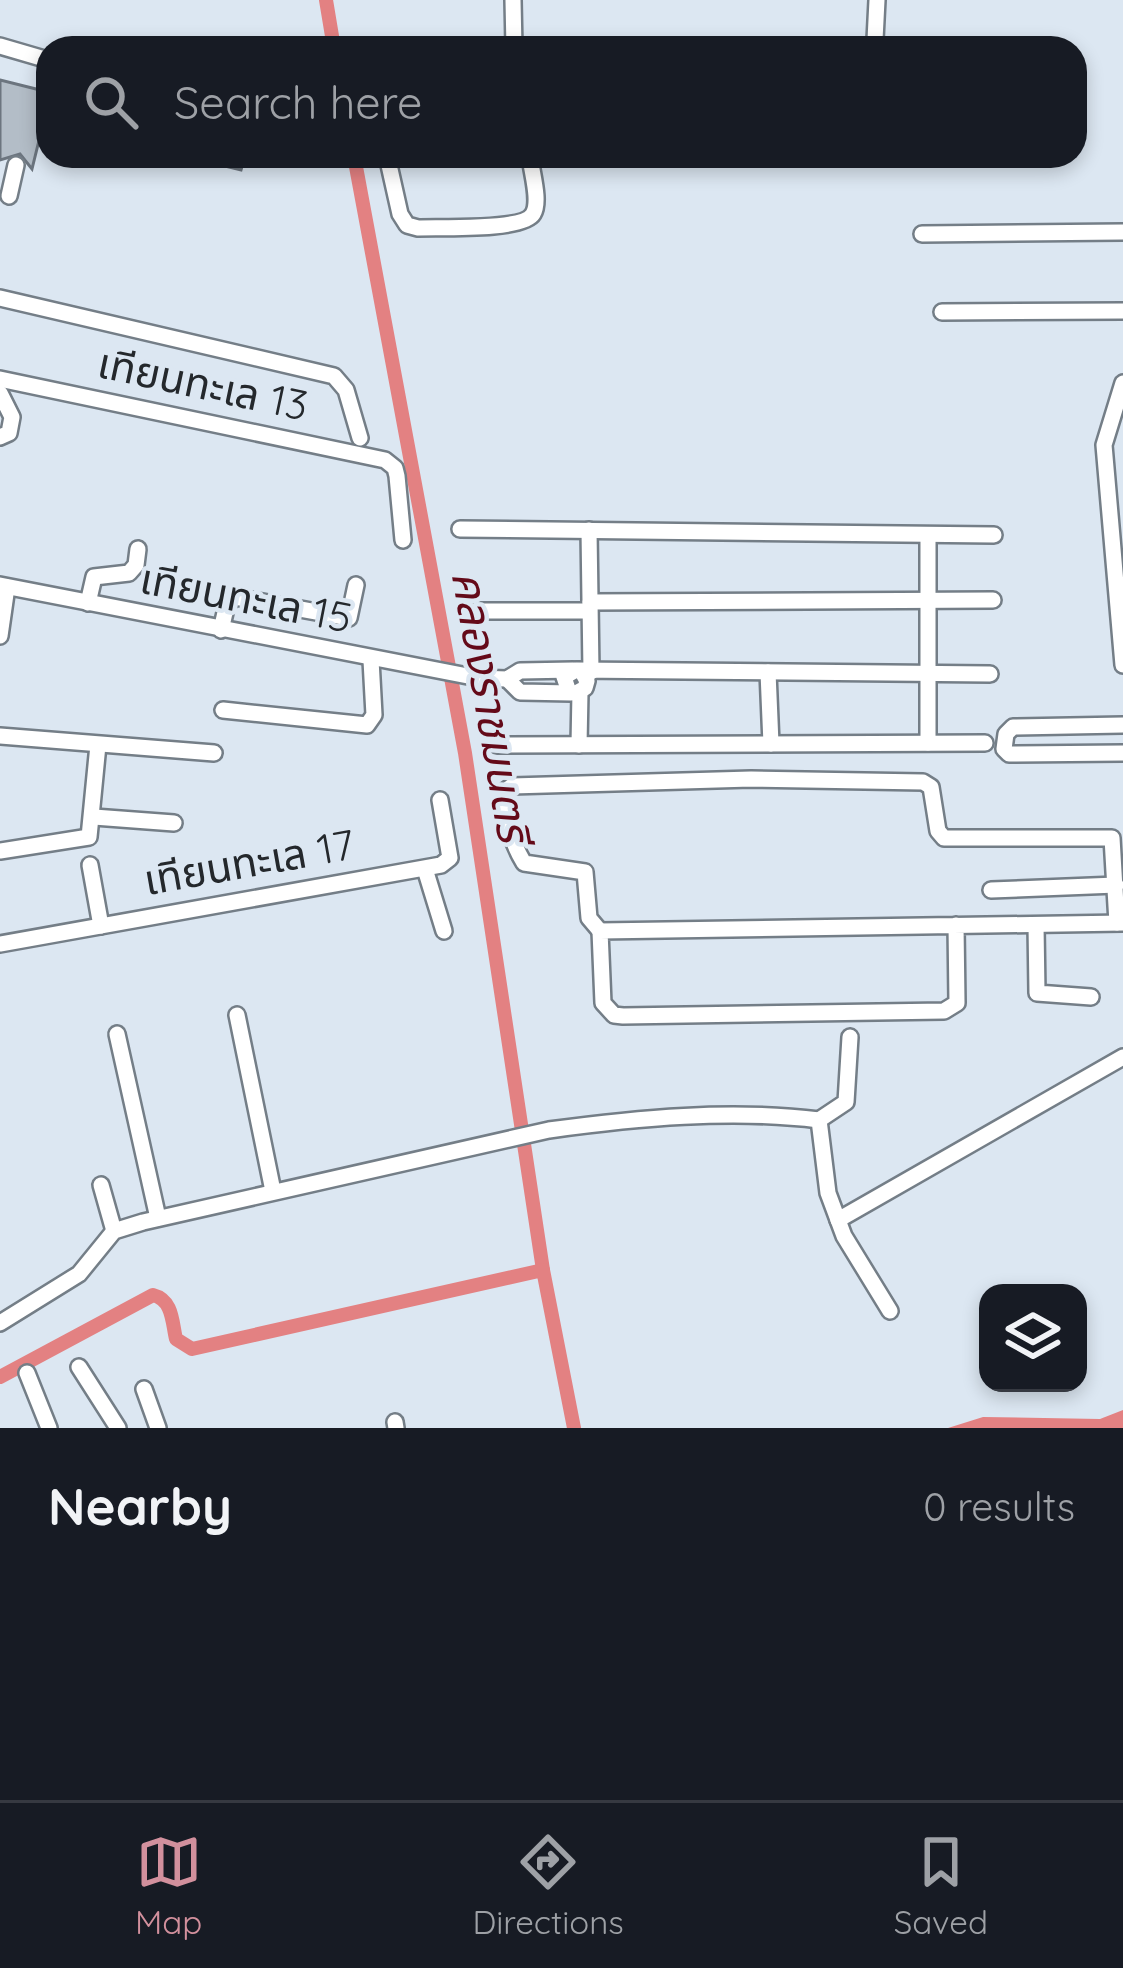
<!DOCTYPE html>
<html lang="en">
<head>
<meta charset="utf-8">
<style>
  :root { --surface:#171b24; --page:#242831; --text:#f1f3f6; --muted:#9ea1a6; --line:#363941; --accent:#d2909d }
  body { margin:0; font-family:Quicksand,"Noto Sans Thai",sans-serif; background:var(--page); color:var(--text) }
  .controls { position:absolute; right:36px; bottom:36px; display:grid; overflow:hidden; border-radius:24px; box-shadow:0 6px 18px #0003 }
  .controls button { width:108px; height:108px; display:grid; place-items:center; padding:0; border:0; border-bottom:3px solid var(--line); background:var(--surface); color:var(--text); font:60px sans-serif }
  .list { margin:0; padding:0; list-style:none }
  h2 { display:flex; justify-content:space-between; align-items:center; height:156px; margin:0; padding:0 48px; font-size:51px }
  h2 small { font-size:39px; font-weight:400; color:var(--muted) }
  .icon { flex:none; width:66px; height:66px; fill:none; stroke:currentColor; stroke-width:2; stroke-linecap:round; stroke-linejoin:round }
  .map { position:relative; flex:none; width:1123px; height:1428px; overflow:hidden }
  .search { position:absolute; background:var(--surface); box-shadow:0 6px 18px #0003; left:36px; right:36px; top:36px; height:132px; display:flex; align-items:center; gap:30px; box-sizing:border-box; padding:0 42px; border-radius:36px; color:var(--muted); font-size:45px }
  .sheet { height:372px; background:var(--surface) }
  nav { display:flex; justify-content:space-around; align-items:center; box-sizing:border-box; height:168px; border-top:3px solid var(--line); background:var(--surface); font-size:33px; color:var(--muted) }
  nav a { display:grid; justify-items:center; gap:6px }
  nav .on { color:var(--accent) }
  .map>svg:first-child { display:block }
</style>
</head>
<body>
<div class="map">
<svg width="1123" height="1428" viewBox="0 0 1123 1428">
  <rect width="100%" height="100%" fill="#dce7f2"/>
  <!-- water -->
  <path fill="#e38182" d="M1123,1410V1428H948L983,1417L1100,1419Z"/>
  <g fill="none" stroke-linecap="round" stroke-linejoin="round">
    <!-- canal -->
    <g stroke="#e38182" stroke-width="14">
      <path d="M326,0L334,48"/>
      <path d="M354,156L465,753L543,1270"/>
      <path d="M0,1377L153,1295C173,1300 172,1322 176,1339L192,1349L543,1270L574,1428"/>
    </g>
  </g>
  <!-- building -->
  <g fill="#b3bdc7" stroke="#6c757f" stroke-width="3">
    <path d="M0,80L48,92V121L44,120L32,169L20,154L0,160Z"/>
    <path d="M201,156H245L241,170L200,160Z"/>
  </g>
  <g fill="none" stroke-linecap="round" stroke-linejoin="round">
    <!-- minor casing -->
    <g stroke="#747e87" stroke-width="20">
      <g id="minor">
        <path d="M513,0L514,48"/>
        <path d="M875,40L877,0"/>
        <path d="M0,46L48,60"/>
        <path d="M387,156L400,214L407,225L418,228C438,227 523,231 533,214C541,201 531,171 530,156"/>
        <path d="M9,196L16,165"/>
        <path d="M922,234L1123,232"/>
        <path d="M0,298L334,376L346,390L360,438"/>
        <path d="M942,312L1123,311"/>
        <path d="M0,379L385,460L395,468L397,476L403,540"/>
        <path d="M1123,383L1104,445L1123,665"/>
        <path d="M0,393L12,417L9,433L0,437"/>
        <path d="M460,529L994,535"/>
        <path d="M589,530L591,672"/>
        <path d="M928,535V743"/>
        <path d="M0,585L478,678L507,679L520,671L573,670"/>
        <path d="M590,602L993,600"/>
        <path d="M88,603L94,577L129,573L136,565L138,549"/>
        <path d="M468,611H589"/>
        <path d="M221,630L227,604L235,597L349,618L356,585"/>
        <path d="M0,636L7,587"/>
        <path d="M582,672L587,681L585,688L576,693L569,692L564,677L576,670L990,674"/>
        <path d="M768,672L771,744"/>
        <path d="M507,679L520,692L571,693"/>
        <path d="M223,710L367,725L374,715L371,660"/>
        <path d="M1123,725L1013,727L1006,734L1004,749L1009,754L1123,753"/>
        <path d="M0,736L214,753"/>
        <path d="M497,745L985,743"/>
        <path d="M579,745L580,692"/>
        <path d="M94,817L174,823"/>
        <path d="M0,851L89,837L98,745"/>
        <path d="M90,865L101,926"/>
        <path d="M425,869L444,931"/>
        <path d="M991,890L1116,885"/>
        <path d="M956,925L957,1003L944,1011L623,1016L614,1015L603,1003L600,931L1123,923"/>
        <path d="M1036,925L1037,993L1091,997"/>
        <path d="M600,931L589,918L585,872L524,863C511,841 503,817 505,791L512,786L751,779L923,782L931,787L938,831L944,838H1112L1117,923"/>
        <path d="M0,944L441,865L450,858L440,800"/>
        <path d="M237,1015L273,1191"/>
        <path d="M117,1034L158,1218"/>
        <path d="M819,1120L846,1102L850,1037"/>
        <path d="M101,1185L114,1231"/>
        <path d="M838,1220L1123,1057"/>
        <path d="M0,1323L79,1274L114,1231L143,1222L549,1130C637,1118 731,1109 819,1120L828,1193L844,1236L890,1311"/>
        <path d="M79,1367L118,1428"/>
        <path d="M27,1373L49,1428"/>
        <path d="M144,1389L158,1428"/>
        <path d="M395,1422L396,1428"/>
      </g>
    </g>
    <!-- minor -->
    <use href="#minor" stroke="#fff" stroke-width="15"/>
  </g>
  <g text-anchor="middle" stroke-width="9" stroke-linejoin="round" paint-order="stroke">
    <!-- street labels -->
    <g font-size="42" fill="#24282c" stroke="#dce7f2">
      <text transform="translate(203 384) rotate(12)" y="15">เทียนทะเล 13</text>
      <text transform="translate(246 598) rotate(11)" y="15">เทียนทะเล 15</text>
      <text transform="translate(249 862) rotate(-10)" y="15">เทียนทะเล 17</text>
    </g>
    <!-- water labels -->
    <g font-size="45" font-style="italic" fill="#640a19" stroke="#dce7f2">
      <text transform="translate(491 706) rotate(80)" y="16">คลองราชมนตรี</text>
    </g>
  </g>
</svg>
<div class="controls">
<button><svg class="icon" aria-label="layers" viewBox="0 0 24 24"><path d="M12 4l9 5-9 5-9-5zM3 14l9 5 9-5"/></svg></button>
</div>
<div class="search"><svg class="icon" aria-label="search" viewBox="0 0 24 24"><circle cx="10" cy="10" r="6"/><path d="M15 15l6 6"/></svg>Search here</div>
</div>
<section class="sheet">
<h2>Nearby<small>0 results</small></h2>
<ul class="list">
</ul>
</section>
<nav>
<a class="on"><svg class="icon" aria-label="map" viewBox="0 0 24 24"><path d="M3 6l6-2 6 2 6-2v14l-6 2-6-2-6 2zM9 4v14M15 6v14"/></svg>Map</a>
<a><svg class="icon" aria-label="directions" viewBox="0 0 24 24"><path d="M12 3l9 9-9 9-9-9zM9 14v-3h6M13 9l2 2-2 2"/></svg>Directions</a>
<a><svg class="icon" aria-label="saved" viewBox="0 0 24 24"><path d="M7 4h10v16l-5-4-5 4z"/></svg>Saved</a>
</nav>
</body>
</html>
